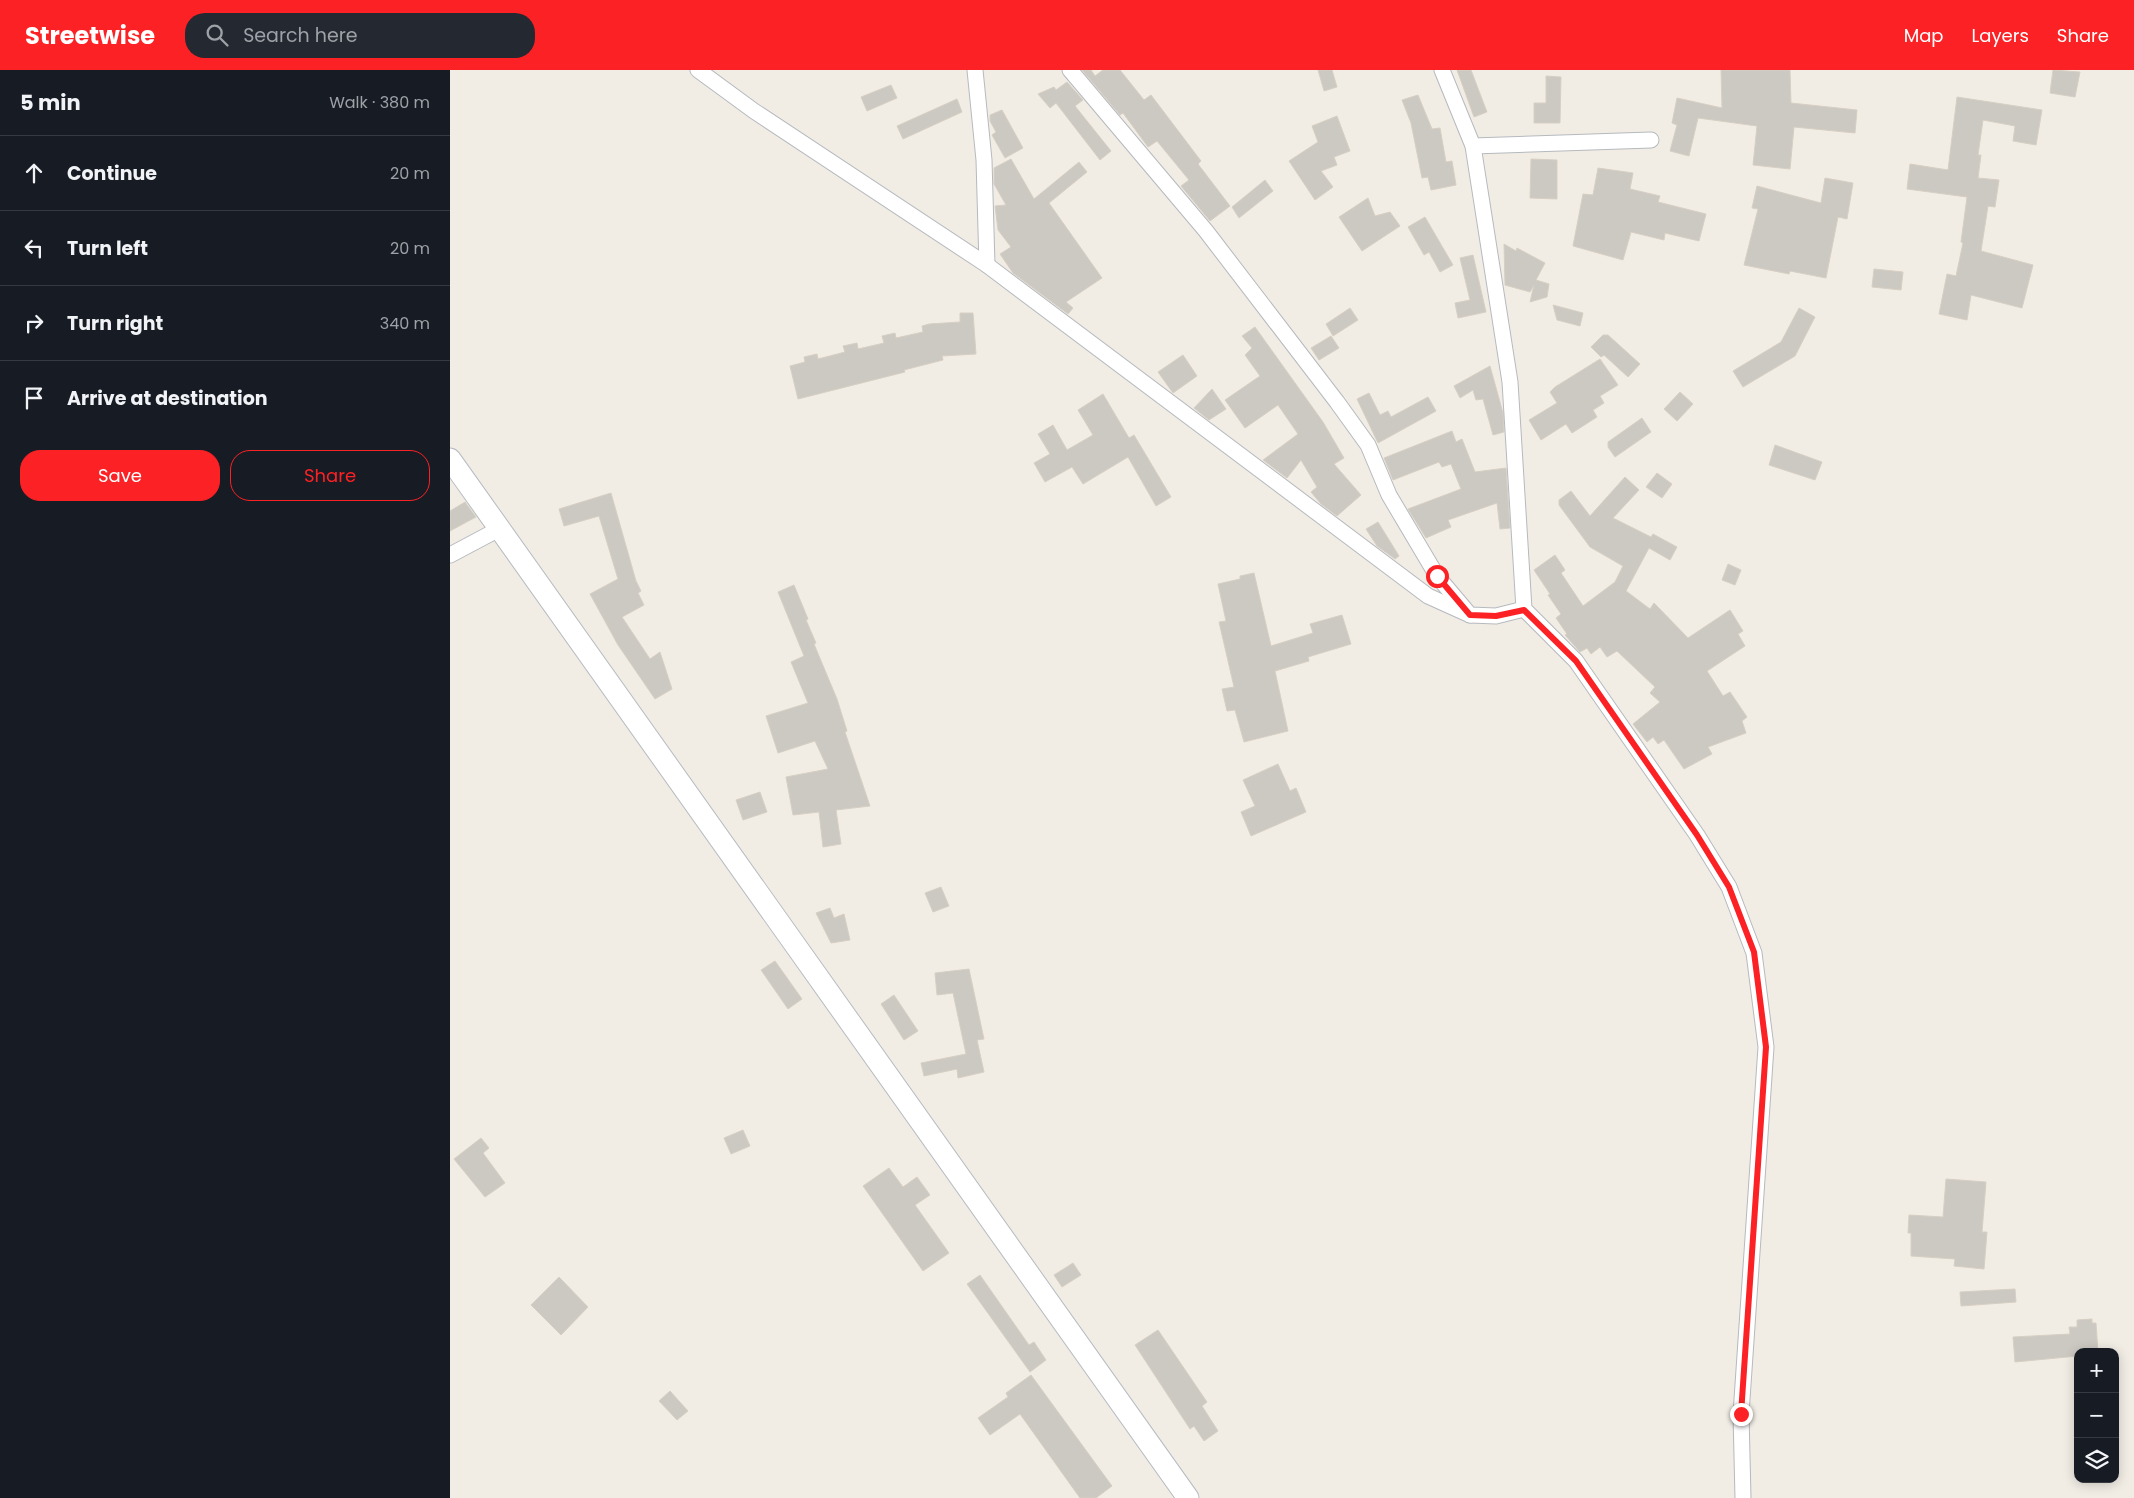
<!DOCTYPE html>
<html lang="en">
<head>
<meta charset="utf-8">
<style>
  :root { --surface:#171b24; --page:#242831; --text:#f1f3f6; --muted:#9ea1a6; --line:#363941; --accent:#fc2124 }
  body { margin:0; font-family:Poppins,sans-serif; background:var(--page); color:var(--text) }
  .controls { position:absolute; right:15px; bottom:15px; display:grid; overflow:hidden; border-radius:10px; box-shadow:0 2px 12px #0003 }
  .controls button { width:45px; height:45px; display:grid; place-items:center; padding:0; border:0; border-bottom:1px solid var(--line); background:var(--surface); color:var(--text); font:25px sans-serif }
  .stop { position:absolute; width:15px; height:15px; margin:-11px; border:4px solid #fc2124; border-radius:50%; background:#fff }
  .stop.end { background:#fc2124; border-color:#fff; box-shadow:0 1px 5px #0008 }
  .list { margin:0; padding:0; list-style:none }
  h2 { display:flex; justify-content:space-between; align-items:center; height:65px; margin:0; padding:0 20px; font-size:21px }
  h2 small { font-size:16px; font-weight:400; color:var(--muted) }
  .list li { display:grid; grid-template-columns:32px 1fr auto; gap:15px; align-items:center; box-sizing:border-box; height:75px; padding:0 20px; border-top:1px solid var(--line) }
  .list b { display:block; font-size:19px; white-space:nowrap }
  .list em { font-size:16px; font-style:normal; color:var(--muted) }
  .actions { display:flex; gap:10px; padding:15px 20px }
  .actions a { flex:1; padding:11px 0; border:1px solid var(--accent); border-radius:20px; text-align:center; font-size:18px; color:var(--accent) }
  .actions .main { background:var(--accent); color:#fff }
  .icon { flex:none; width:28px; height:28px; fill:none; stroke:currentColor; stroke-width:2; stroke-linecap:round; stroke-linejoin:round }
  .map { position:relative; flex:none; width:1684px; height:1428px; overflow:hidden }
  header { display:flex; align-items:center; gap:30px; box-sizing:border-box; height:70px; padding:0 25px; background:var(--accent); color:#fff }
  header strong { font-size:24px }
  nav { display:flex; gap:28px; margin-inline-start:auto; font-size:18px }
  .search { width:350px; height:45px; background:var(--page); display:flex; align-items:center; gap:12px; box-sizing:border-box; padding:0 18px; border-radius:20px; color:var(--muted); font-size:19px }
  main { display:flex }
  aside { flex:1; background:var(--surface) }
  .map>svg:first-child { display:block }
</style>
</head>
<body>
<header>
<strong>Streetwise</strong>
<div class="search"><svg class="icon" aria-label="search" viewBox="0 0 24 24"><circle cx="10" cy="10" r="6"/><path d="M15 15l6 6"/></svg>Search here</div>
<nav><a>Map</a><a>Layers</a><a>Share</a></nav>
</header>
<main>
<aside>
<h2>5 min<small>Walk · 380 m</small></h2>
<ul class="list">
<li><svg class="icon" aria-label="ahead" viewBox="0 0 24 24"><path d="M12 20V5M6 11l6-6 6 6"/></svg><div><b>Continue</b></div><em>20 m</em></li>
<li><svg class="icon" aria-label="left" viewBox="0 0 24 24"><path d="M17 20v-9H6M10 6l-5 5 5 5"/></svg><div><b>Turn left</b></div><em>20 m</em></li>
<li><svg class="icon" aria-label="right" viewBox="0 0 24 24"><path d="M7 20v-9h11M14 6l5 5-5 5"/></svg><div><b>Turn right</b></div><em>340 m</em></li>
<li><svg class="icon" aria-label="arrive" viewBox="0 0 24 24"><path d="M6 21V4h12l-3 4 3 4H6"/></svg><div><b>Arrive at destination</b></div></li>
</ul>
<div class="actions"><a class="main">Save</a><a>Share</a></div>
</aside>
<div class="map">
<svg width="1684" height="1428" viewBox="0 0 1684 1428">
  <rect width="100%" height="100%" fill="#f1ede5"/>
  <!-- building -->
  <g fill="#ccc8c2" stroke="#d7cfc3">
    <path d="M632,0H641L645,6L653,0H670L694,30L701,25L751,91L748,94L780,136L760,151L731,116L739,110L707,71L698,77L673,43L670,45Z"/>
    <path d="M868,0H882L887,17L874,21Z"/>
    <path d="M1007,0H1021L1037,42L1024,47Z"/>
    <path d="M1271,0H1340L1341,33L1407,40L1405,63L1344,57L1340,99L1303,95L1307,56L1248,48L1239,86L1220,81L1227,55L1222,53L1227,28L1272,38Z"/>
    <path d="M1603,0L1630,2L1625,27L1600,23Z"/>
    <path d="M1096,6L1111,7L1110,53H1084V33H1096Z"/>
    <path d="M617,12L633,30L625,36L661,81L650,90L606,33L600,38L588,24L604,17L606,20Z"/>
    <path d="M441,15L447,28L417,41L411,27Z"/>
    <path d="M968,25L982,59L990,58L996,92L1002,91L1006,115L981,120L978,107L972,108L961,53L952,30Z"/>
    <path d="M1507,27L1592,40L1586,75L1563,71L1565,56L1533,50L1528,85H1531L1528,108L1549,110L1545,137L1538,136L1531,181L1583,195L1572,238L1521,225L1517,250L1489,244L1497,204L1506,206L1513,173L1511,172L1517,127L1457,119L1460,94L1498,100Z"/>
    <path d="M507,29L512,42L453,69L447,56Z"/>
    <path d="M552,40L573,78L555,88L542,65L546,62L540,51V45Z"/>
    <path d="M887,46L900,81L884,87L887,95L871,101L883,117L865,130L839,91L868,72L862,56Z"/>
    <path d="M561,89L584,129L629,92L637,102L599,133L652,208L616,232L623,238L618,244L563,203L550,184L561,177L548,160L545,136L556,135L544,114V98Z"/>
    <path d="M1081,89L1107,90V129L1080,128Z"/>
    <path d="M1148,98L1183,103L1180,119L1210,126L1208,132L1256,144L1249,171L1215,163L1214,170L1181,162L1173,190L1123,176L1133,124L1143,125Z"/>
    <path d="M1375,108L1403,113L1397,149L1388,147L1376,208L1340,201L1339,204L1294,195L1308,139L1302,138L1307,116L1371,133Z"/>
    <path d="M815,110L823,121L789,148L782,137Z"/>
    <path d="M918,128L925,146L940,142L950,156L912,181L889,147Z"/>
    <path d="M975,147L1003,195L990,202L979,182L974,185L958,157Z"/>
    <path d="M1054,174L1066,181L1067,178L1095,193L1086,210L1099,214L1097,227L1080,232L1084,215L1080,222L1055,215Z"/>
    <path d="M1023,185L1036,242L1008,248L1005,233L1020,230L1010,188Z"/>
    <path d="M1424,199L1453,202L1451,220L1422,217Z"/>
    <path d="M1103,235L1133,243L1130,256L1107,250Z"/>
    <path d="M900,238L908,250L883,266L876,254Z"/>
    <path d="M1349,238L1365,247L1345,286L1293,317L1283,301L1331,272Z"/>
    <path d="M510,243H523L526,284L492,286L493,290L454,300L455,302L348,329L340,296L355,292L354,287L367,284L368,289L395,282L393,276L407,273L408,279L434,273L432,266L445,263L446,268L473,262L472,256L479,254L510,252Z"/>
    <path d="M805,257L873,352L894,388L884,394L911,425L887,446L871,434L861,422L867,417L851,390L837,408L813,390L848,364L828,335L795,358L775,330L810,306L795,285L802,278L792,266Z"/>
    <path d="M1153,265H1158L1190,294L1178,307L1154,285L1151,287L1141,277Z"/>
    <path d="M881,266L889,278L869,290L861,278Z"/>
    <path d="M733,285L747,306L723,323L708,302Z"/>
    <path d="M1150,289L1168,315L1150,326L1154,333L1143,340L1147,347L1122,363L1116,354L1091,370L1079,350L1107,333L1100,322L1105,317Z"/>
    <path d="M1040,296L1053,343L1054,362L1043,365L1033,329L1026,330L1023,320L1010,328L1004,316Z"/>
    <path d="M762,319L776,339L759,350L744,338Z"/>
    <path d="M1230,322L1243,334L1227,351L1214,339Z"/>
    <path d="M919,323L930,345L938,341L941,347L978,327L986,341L928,373L907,329Z"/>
    <path d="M653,324L679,368L684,365L721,427L706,436L678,387L633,414L622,397L595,412L584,393L600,384L588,364L603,355L617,380L643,365L628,340Z"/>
    <path d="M1192,348L1201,362L1165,387L1158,377V372Z"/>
    <path d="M1002,361L1006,372L1012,369L1025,402L1056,398L1060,458L1050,459L1047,433L998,450L1001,457L976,468L958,439L1011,419L1001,394L992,397L989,392L943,410L934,388Z"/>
    <path d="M1325,375L1372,392L1365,410L1319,395Z"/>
    <path d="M1207,403L1222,414L1212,428L1196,417Z"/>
    <path d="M1175,407L1189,420L1163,448L1201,467L1203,464L1227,477L1220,490L1199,478L1176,521L1200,539L1204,533L1238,568L1280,540L1293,561L1288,564L1295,576L1257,601L1273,626L1280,622L1297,647L1292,651L1296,663L1258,677L1262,684L1234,699L1214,670L1208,674L1203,667L1197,672L1183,654L1210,632L1200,623L1205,617L1167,581L1157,587L1150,577L1141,584L1137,578L1130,582L1115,565L1117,564L1106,548L1111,544L1098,525L1100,524L1084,500L1105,485L1115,500L1111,503L1133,536L1165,512L1173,496L1140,477L1109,435V430L1121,421L1140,446Z"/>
    <path d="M161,423L186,511L191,521L188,523L194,535L172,547L200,589L210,582L222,619L205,629L168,575L140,524L168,509L149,446L114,456L109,439Z"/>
    <path d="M15,432L26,447L0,461V441Z"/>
    <path d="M928,452L949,486L945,489L927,476L916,459Z"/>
    <path d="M1278,494L1291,500L1285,515L1272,510Z"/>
    <path d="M804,503L821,576L863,563L860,554L892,545L901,574L858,587L859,591L825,601L838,661L794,672L785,640L777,641L772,619L784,617L769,552L776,551L768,514L790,509V506Z"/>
    <path d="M344,515L358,549L356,550L366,573L364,574L387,629L397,661L395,662L420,736L386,740L391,774L373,777L369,742L343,745L336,707L378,699L365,671L328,683L316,646L358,633L341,592L354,586L328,522Z"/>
    <path d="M828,694L840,721L846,718L856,742L801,766L791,742L805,736L793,710Z"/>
    <path d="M310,722L317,742L293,750L286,730Z"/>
    <path d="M491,817L499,836L483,842L475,823Z"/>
    <path d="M380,838L384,848L394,844L400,870L381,873L366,843Z"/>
    <path d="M325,891L352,929L338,939L311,900Z"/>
    <path d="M519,899L534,969L527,970L534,1002L508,1008L507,999L474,1006L471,993L516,984L503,923L487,925L485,903Z"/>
    <path d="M444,925L468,961L454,970L431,934Z"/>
    <path d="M293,1060L300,1076L281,1084L274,1068Z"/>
    <path d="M31,1068L39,1078L33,1083L55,1113L35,1127L4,1089Z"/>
    <path d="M439,1098L453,1117L467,1107L480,1125L465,1135L499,1183L473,1201L413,1116Z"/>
    <path d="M1496,1109L1536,1112L1532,1162H1537L1534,1199L1504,1196L1505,1189L1461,1186V1163H1458L1459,1145L1493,1147Z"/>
    <path d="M623,1193L631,1205L612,1217L604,1205Z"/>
    <path d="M530,1205L579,1275L584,1272L596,1290L580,1302L517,1214Z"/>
    <path d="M109,1207L138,1237L111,1265L81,1235Z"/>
    <path d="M1565,1219L1566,1232L1511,1236L1510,1222Z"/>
    <path d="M1642,1249V1253H1646L1648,1282H1628V1286L1565,1292L1563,1267L1620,1264L1619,1257H1627V1250Z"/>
    <path d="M708,1260L757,1332L752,1336L768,1361L754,1371L744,1356L740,1359L685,1275Z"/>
    <path d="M581,1305L662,1416L646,1428H630L570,1344L540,1365L528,1348L558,1327L556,1323Z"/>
    <path d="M220,1321L238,1341L227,1350L209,1331Z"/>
  </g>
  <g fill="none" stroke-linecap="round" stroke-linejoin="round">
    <!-- street casing -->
    <g stroke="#b6b9be" stroke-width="17">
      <g id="street">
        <path d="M248,0L304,41L537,195L978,526L1020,545"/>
        <path d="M525,0L534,90L537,195"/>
        <path d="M620,0L756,161L887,332L918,375L939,425L987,506L1020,545L1046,546L1074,539"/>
        <path d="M992,0L1023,76L1060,312L1074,539L1126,591L1247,765L1279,817L1304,883L1316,977L1291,1344L1293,1428"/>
        <path d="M1023,76L1201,70"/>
        <path d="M0,485L49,459"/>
      </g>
    </g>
    <!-- secondary casing -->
    <g stroke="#b7bbc1" stroke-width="23">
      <path id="secondary" d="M0,389L738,1428"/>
    </g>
    <!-- street -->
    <use href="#street" stroke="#fff" stroke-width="15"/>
    <!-- secondary -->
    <use href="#secondary" stroke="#fff" stroke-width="21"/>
  </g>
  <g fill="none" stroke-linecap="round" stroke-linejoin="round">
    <!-- route -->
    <path stroke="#fc2124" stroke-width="6" d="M987,506L1020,545L1046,546L1074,540L1126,591L1247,765L1279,817L1304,882L1316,977L1291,1344"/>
  </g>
</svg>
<div class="controls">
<button>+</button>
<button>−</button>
<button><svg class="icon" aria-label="layers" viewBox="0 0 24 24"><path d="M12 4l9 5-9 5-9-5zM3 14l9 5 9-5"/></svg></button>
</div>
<div class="stop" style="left:987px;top:506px"></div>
<div class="stop end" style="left:1291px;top:1344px"></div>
</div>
</main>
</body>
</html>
